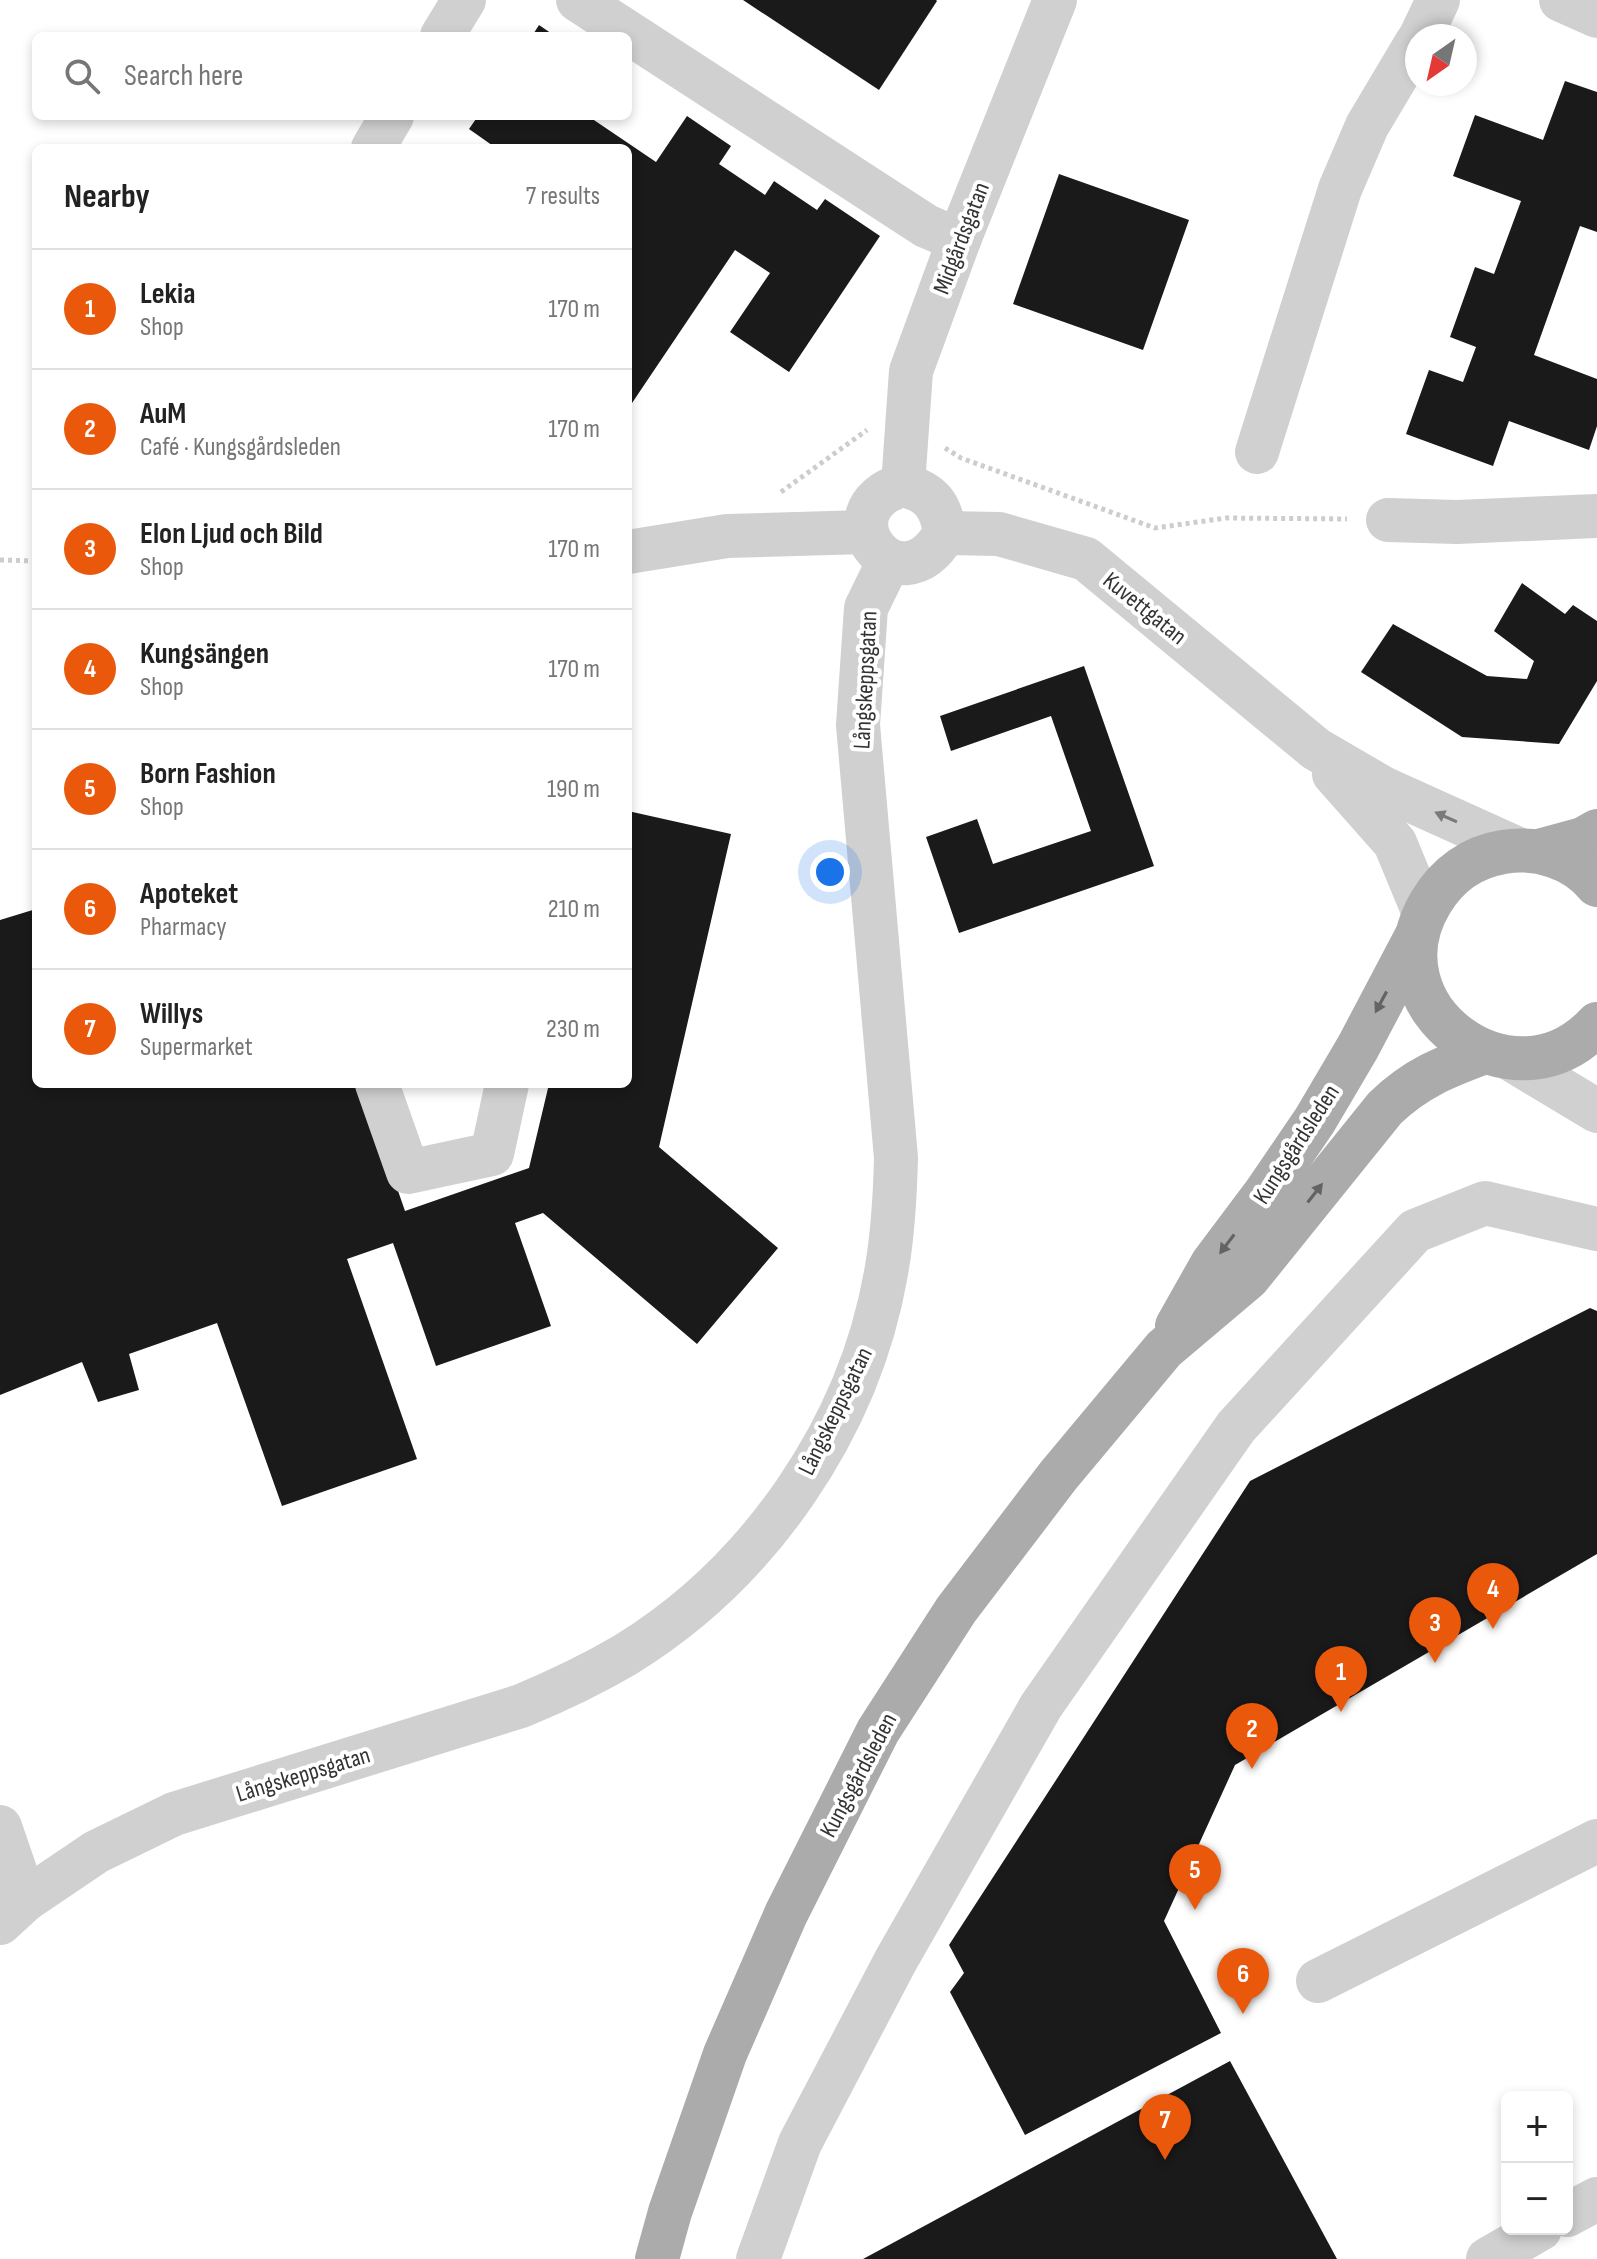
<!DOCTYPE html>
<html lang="en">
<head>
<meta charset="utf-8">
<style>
  :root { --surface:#fff; --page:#f2f2f2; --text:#222; --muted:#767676; --line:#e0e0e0; --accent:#ea580c }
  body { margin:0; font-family:"Sofia Sans Condensed",sans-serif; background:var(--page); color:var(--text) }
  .controls { position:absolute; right:24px; bottom:24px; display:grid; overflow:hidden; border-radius:12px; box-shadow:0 4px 12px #0003 }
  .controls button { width:72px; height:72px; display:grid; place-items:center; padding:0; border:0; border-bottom:2px solid var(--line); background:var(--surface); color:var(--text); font:40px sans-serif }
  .compass { position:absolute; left:1405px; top:24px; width:72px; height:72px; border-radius:50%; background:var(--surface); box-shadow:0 4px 12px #0003; rotate:214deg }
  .you { position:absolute; left:830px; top:872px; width:28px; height:28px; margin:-20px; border:6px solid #fff; border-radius:50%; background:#1a73e8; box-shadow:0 0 0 12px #1a73e833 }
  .badge { display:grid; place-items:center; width:52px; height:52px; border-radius:50%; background:var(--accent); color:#fff; font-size:26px; font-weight:700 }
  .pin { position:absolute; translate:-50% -66px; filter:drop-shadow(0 2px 4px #0008) }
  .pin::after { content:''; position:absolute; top:42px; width:28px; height:24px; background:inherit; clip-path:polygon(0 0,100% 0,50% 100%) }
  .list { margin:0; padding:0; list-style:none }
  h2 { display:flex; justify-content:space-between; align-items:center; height:104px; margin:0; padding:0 32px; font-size:34px }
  h2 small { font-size:26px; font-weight:400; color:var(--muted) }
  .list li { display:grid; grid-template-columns:52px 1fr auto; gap:24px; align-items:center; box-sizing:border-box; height:120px; padding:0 32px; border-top:2px solid var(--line) }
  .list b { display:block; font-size:30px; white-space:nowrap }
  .list p { margin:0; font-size:26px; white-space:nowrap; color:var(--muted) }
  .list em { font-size:26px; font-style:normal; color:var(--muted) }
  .icon { flex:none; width:44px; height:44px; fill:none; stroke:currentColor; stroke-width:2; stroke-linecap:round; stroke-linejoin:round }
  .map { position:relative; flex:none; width:1597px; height:2259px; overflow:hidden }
  .search { position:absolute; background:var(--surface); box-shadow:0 4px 12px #0003; left:32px; top:32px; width:600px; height:88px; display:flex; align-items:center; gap:20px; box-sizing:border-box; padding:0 28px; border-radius:12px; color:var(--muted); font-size:30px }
  .panel { position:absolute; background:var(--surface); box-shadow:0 4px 12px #0003; left:32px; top:144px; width:600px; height:944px; border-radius:12px }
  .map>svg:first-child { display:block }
</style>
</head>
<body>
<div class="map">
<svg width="1597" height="2259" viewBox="0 0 1597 2259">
  <rect width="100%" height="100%" fill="#fff"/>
  <!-- building -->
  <g fill="#1a1a1a">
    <path d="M743,0H936L937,1L879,90Z"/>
    <path d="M539,25L555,36H532Z"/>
    <path d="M1565,81L1597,92V232L1580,226L1534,355L1597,379V426L1589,450L1509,421L1493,466L1406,434L1429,370L1463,382L1476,347L1450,337L1475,267L1494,274L1521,201L1453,176L1475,115L1543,140Z"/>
    <path d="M478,116H588L656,162L687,116L731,146L719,164L765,195L774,181L817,210L825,199L880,236L789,372L730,332L770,273L735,250L628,409V148H496L469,129Z"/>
    <path d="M1059,174L1189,220L1143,350L1013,304Z"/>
    <path d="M1522,583L1565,614L1573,605L1597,621V681L1559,744L1462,737L1361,672L1393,624L1487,676L1527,679L1534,661L1494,631Z"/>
    <path d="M1084,666L1154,866L959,933L926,837L977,819L993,864L1091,831L1051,716L951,751L940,716Z"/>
    <path d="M628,811L731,834L659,1147L778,1248L697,1344L543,1213L515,1223L551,1326L436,1366L393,1243L347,1259L417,1459L282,1506L217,1323L129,1354L139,1390L98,1402L82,1362L0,1395V920L36,909V1084H361L405,1211L529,1168L549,1084H628Z"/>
    <path d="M1590,1308L1597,1311V1554L1235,1765L1164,1921L1221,2033L1025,2135L950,1992L964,1973L949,1945L1250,1481Z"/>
    <path d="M1230,2061L1337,2259H863Z"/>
  </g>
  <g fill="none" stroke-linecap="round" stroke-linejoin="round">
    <!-- path -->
    <g stroke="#cdcdcd" stroke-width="5" stroke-dasharray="4 4" stroke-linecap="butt">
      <path d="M945,448L961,458L1155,528L1226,518L1347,519"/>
      <path d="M781,492L867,430"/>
      <path d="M0,560L36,561"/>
    </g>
    <!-- minor -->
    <g stroke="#d0d0d0" stroke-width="44">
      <path d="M578,0L926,226L959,240"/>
      <path d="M1561,0L1597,16"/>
      <path d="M442,36L464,0"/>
      <path d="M1421,36L1438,0"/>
      <path d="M373,148L392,116"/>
      <path d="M1257,452L1340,189L1367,126L1417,42"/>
      <path d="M903,485L911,371L959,240L1055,0"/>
      <path d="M903,485C931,492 941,505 945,533C899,614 819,509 903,485Z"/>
      <path d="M1388,520L1457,522L1597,516"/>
      <path d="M945,533L999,534L1086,559L1316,749L1383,788L1518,849"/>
      <path d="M628,552L727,536L865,532"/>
      <path d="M1334,774L1395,843L1424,913"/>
      <path d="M1509,1058L1597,1111"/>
      <path d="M377,1084L408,1172L492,1154L507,1084"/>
      <path d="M0,1827L25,1900"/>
      <path d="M0,1923L25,1900L96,1852L174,1814L521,1706C557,1691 591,1675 625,1655C759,1573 859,1428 886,1273C893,1235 895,1197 896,1158L858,725L866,608L889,561"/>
      <path d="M1318,1981L1597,1841"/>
      <path d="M1567,2215L1597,2199"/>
      <path d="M758,2259L800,2143L896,1960L1041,1706L1236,1427L1415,1231L1485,1203L1597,1229"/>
      <path d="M1488,2259L1540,2229"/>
    </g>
    <!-- major -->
    <g stroke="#ababab" stroke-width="44">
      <path d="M1539,851L1583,839L1597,831"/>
      <path d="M1597,885C1575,858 1537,846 1503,852C1472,857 1447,875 1431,902C1367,1008 1514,1115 1597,1024"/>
      <path d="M1177,1326L1212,1264L1266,1192L1315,1120L1358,1047L1417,935"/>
      <path d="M657,2259L670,2212L725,2054L786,1914L878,1731L956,1610L1058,1476L1164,1349L1248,1278L1385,1108C1416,1078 1445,1067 1485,1052"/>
    </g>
  </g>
  <!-- one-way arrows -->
  <defs><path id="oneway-solid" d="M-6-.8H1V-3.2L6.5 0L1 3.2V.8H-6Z" transform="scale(2)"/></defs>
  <use fill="#7a7a7a" href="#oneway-solid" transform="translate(1446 817) rotate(-156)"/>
  <g fill="#636363">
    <use href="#oneway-solid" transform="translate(1381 1002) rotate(118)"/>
    <use href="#oneway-solid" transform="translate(1315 1193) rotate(-52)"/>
    <use href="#oneway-solid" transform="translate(1227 1244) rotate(127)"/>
  </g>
  <g text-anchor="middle" stroke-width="8" stroke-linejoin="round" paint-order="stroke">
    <!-- street labels -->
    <g font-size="24" fill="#333" stroke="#fff">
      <text transform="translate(961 238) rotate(-69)" y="8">Midgårdsgatan</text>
      <text transform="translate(1145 608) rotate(39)" y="8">Kuvettgatan</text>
      <text transform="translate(865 680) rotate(-87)" y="8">Långskeppsgatan</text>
      <text transform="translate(1296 1144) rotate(-57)" y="8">Kungsgårdsleden</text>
      <text transform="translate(835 1411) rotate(-64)" y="8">Långskeppsgatan</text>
      <text transform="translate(303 1774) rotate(-17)" y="8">Långskeppsgatan</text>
      <text transform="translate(858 1775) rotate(-62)" y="8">Kungsgårdsleden</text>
    </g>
  </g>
</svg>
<div class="controls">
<button>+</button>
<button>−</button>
</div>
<svg class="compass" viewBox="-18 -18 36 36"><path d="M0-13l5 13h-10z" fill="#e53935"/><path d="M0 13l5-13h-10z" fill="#767676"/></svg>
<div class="you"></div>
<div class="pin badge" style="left:1341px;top:1712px">1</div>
<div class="pin badge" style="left:1252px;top:1769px">2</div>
<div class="pin badge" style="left:1435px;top:1663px">3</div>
<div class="pin badge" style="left:1493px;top:1629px">4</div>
<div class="pin badge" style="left:1195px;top:1910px">5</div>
<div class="pin badge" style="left:1243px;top:2014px">6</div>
<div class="pin badge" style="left:1165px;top:2160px">7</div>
<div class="search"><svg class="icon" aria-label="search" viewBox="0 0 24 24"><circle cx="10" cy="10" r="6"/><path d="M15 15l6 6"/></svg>Search here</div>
<section class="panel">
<h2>Nearby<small>7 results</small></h2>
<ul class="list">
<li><span class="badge">1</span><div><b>Lekia</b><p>Shop</p></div><em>170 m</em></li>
<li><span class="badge">2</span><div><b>AuM</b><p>Café · Kungsgårdsleden</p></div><em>170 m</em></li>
<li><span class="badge">3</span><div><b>Elon Ljud och Bild</b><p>Shop</p></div><em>170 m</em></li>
<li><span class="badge">4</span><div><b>Kungsängen</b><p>Shop</p></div><em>170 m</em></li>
<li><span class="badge">5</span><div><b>Born Fashion</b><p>Shop</p></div><em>190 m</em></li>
<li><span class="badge">6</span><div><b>Apoteket</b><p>Pharmacy</p></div><em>210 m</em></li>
<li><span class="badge">7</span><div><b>Willys</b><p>Supermarket</p></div><em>230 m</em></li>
</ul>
</section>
</div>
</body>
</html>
